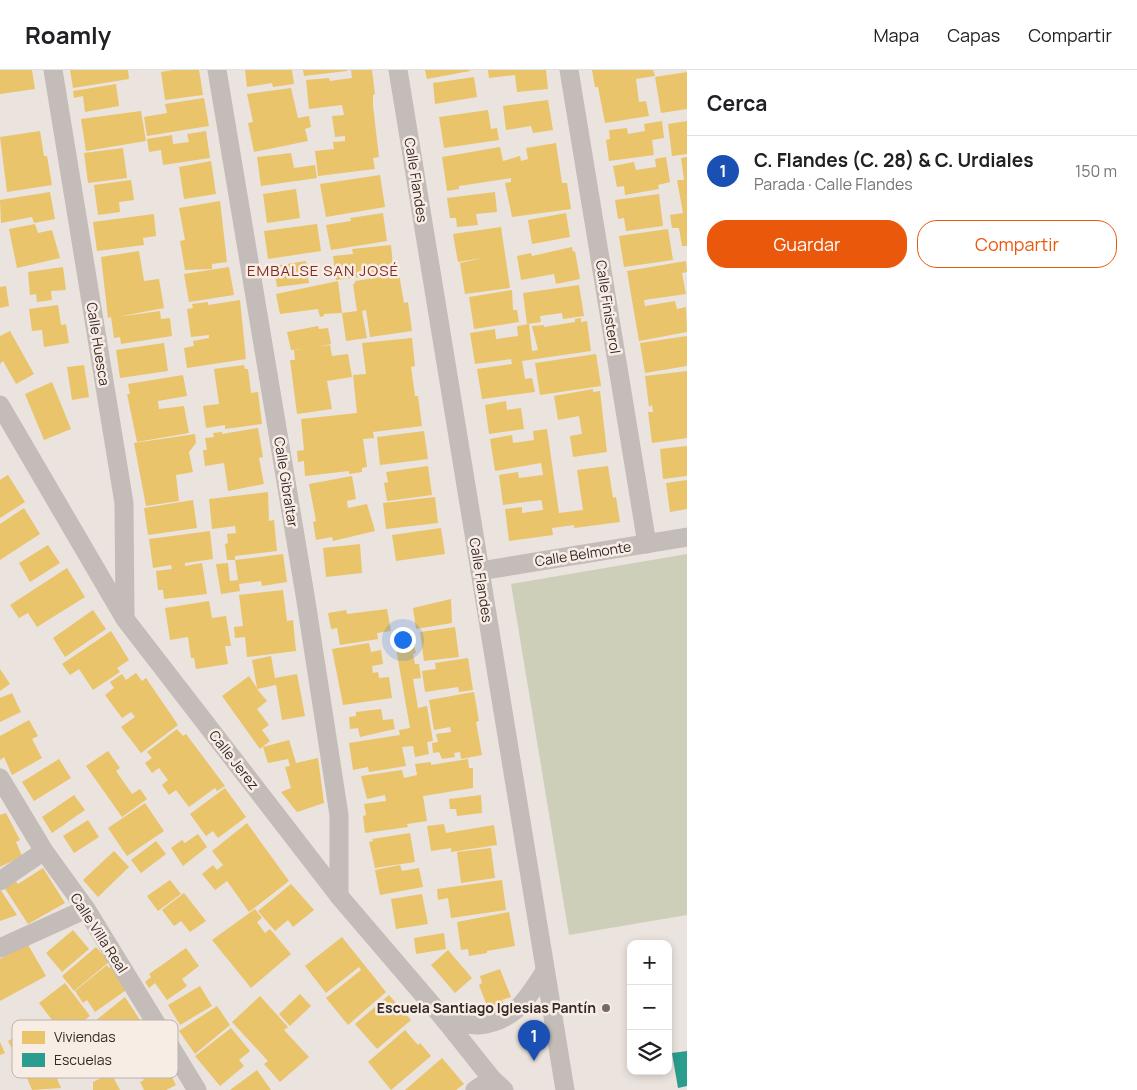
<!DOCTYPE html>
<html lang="es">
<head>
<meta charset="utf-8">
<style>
  :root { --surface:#fff; --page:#f6f6f6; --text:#202124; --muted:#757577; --line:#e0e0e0; --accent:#ea580c }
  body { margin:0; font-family:Manrope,sans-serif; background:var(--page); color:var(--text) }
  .controls { position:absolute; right:15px; bottom:15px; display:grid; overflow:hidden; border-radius:10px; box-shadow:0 2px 8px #0003 }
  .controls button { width:45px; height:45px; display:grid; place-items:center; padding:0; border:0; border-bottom:1px solid var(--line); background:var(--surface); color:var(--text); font:25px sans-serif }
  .you { position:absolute; left:402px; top:569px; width:18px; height:18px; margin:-12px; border:4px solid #fff; border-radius:50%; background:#1a73e8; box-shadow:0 0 0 8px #1a73e833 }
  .badge { display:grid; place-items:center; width:32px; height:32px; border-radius:50%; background:var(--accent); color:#fff; font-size:16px; font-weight:700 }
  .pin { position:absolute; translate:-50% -41px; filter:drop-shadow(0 1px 2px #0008) }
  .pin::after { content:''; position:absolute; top:26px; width:18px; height:15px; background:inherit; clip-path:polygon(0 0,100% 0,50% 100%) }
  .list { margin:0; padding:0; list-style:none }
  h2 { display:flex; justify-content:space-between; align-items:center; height:65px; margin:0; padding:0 20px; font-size:21px }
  h2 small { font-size:16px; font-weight:400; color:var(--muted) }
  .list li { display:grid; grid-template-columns:32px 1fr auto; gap:15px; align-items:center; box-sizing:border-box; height:70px; padding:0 20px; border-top:1px solid var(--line) }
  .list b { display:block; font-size:19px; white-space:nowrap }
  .list p { margin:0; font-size:16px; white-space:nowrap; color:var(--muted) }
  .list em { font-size:16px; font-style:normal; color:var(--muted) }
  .actions { display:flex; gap:10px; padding:15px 20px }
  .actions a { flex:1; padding:11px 0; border:1px solid var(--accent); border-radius:20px; text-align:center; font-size:18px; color:var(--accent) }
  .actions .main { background:var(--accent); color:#fff }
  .icon { flex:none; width:28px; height:28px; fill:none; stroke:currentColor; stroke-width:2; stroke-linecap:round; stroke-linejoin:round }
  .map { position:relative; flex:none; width:687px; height:1020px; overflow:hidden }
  header { display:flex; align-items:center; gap:30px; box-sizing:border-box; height:70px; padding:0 25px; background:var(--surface); border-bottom:1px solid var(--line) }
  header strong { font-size:24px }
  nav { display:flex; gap:28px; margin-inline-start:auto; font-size:18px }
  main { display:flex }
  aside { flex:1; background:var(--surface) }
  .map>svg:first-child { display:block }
</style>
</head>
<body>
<header>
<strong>Roamly</strong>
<nav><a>Mapa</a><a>Capas</a><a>Compartir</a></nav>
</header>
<main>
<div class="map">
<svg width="687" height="1020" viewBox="0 0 687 1020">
  <rect width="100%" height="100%" fill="#ebe3de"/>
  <!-- green -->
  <path fill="#cecfb9" d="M687,484V845L569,865L511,514Z"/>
  <!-- homes -->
  <g fill="#e9c46a">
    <path d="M0,0H32L35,19L0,24Z"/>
    <path d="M70,0H128L129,9L73,18Z"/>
    <path d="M173,0H199L203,25L165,30L161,2Z"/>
    <path d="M245,0H292L294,14L273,17L272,13L247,17Z"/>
    <path d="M303,0H347V1L304,6Z"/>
    <path d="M351,0H372L375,24L373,25V36L379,87L373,88L375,99L318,106L315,81L334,79L333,72L345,71V66L335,67L332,46L344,45L342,35L309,39L306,10L329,8L330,11L352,8Z"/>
    <path d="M425,0H470V1L427,9Z"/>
    <path d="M488,0H546L548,19L517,22L515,5L489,8Z"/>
    <path d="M592,0H653L655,6L636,9L639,32L646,31L649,46L605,53L598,17H595Z"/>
    <path d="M687,2V39L661,43L655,7Z"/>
    <path d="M474,7L477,27L435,34L433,13Z"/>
    <path d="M116,14L119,36L85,42L83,26L74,28L73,21Z"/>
    <path d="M291,18L298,48L309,46L311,57L305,59L308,71L254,82L248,53L253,52L247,24Z"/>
    <path d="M204,28L209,56L147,66L144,47L167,43L165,34Z"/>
    <path d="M548,30L553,60L533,63L531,56L506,60L503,36Z"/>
    <path d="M488,40L491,59L497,58L499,70L444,78L439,47Z"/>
    <path d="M141,41L146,71L86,81L81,49Z"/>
    <path d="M662,51L664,68L652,70L654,85L609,91L606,70L610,69L609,60L627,58L628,64L645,61L644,54Z"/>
    <path d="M687,51V84L672,86L668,54Z"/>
    <path d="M40,61L44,86H47L52,115L7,122L0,67Z"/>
    <path d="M206,61L210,88L163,95L161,80L149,82L147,69L172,65L173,74L189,72L187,64Z"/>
    <path d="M556,73L562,113H567L571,139L512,147L505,113L511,112V108L459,116V119L447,121L442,87L500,77L503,91L520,86L521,91L528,89L526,78Z"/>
    <path d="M123,78L127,108L88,113L84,83Z"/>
    <path d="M291,83L294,98L315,95L317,108L261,116L257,87Z"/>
    <path d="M666,87L670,112L658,115L659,119L625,125L624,116L617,117L613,96L634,92L636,100L656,97L655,89Z"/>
    <path d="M687,87V176H682L679,158H672L670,145L683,143L677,110H684L681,88Z"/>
    <path d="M211,91L216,124L184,129L179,97Z"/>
    <path d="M380,105L385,137L326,147L320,114Z"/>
    <path d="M131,110L134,130L119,132L120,142L98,145L94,115Z"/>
    <path d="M296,119L300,148L267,153L263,124Z"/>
    <path d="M50,122L55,149L34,153L32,147L1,153L0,130Z"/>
    <path d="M495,122L497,142L476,144L478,155L457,157L456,148H450L447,128Z"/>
    <path d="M659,124L663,156L626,161L624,148L618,149L615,130Z"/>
    <path d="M220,131L227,192L212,194V199L185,200L180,171L185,170L179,138Z"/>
    <path d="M383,143L387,171L331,180L326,155L351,151L350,148Z"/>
    <path d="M566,143L570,167L532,174L528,150Z"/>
    <path d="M154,144L156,166L143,168L144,175L97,181L93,152Z"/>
    <path d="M35,154L38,163L52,160L60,188L17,198L9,159Z"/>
    <path d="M317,154L321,181L268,189L264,161Z"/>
    <path d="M501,157L510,218L465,224L460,193L482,188L458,192L453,164Z"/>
    <path d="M668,159L673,190L624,197L619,166Z"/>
    <path d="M391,175L393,196H390L391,203L336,210L333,186L353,184L352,179Z"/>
    <path d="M572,177L573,182L575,181L580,209L556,214L554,204L521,210L517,186L531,183L532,186Z"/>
    <path d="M139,181L144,211L159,209L164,238L117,247L160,241L161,249L170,248L172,266L121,274L120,267L114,268L111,247L108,248L101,187Z"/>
    <path d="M306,191L309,213L277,217L274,196Z"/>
    <path d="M686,191L687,202L682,203L686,224L644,230L645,236L675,231L677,239L686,237L687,262L639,271L627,201Z"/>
    <path d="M63,197L66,220L51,221L52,230L37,232L36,224L30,225L28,202Z"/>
    <path d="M229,197L234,225L189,232L184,204Z"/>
    <path d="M399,204L404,233L408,232L412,261L370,267L366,240L362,241L367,268L346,271L342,243L324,244V246L320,247L318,239L280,244L276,224L338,211L342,243L357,241L353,214L355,213V211Z"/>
    <path d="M579,215L584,246L563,249L562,243L540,246L541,252L527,254L523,223Z"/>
    <path d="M6,216L9,236L0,238V217Z"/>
    <path d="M512,220L513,240H517L519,252L474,259L469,227Z"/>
    <path d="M240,230L246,289L187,298L184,278L194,276L193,271L209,268V265L191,267L187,239L193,238L192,234L208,232V235Z"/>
    <path d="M58,235L61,255L66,254L69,273L44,277L42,260L32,261L29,239Z"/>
    <path d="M581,248V252L587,251L591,281L522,291L525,309L532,308L535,322L482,329L477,299L512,294L511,289L475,294L470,263L495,259L496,269L518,266L517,256L529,254L532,281L538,280L532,256L544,255V257L575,252V249Z"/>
    <path d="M318,256L319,259L328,258L331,274L318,277L330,275L332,286L348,284L352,307L327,311L332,339L297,344L290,290H295L294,280L303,279L291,280L287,262Z"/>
    <path d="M10,261L34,304L16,314L3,291L0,294V266Z"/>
    <path d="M687,266V296L645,303L640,273Z"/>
    <path d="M412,268L415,296L411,297L415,326H418L422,356L373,362L374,368L363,369L367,397L362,398V402L349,404V401L305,406L304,391L298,392L297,381L304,380L301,349L357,343L353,305L366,304L362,273Z"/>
    <path d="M164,273L168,301L120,308L116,280Z"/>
    <path d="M596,284L601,316L540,325L535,293Z"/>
    <path d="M84,295L89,327L72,330L67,297Z"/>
    <path d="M244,295L245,299H248L251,323L258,322L262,354L225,359V355L206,358L203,336L219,334L214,299Z"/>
    <path d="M687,301V368L652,373L648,342H653L652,335L649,337L645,306Z"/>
    <path d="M183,305L187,326L158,331L159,339L184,336L189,363L137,372L127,324H130L128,314Z"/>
    <path d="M52,312L71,359L44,370L25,324Z"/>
    <path d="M593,319V322L600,321L607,382L573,387L570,366L582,364L579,346L558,350L554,326Z"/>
    <path d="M506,331L507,340L521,338L524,359L489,364L485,335Z"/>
    <path d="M258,358L263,387L259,388L264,414L228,421L224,393L205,396L203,380H207L205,368L214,367L213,363L222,362V364Z"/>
    <path d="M547,359L559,443L583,440L577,400L608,396L613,428L616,427L620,452L574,458V455L552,458L553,465L509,471L505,439L522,437V443L543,440L542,433L541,430L503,435L499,405L518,402L519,408L543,405L541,393L495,401L490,369L512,365L513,373L534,370L533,361Z"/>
    <path d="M424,361L428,389L380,395L377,367Z"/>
    <path d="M195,364L196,373L189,382L193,402L176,405L179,431L146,436L134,373Z"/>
    <path d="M687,376V406L663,409L660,379Z"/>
    <path d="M428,396L432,425L387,431L384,413L388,412L386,402Z"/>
    <path d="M8,405L25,432L0,448V410Z"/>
    <path d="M352,406L356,429L347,431L348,438L367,434L375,461L333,471L332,467L316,470L313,452L316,451L309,414Z"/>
    <path d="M687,410V439L670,442L666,413Z"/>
    <path d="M268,422L269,451L274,450L277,481L235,486V490H227L225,474L228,473L227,464L236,463L235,456L212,459L209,429Z"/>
    <path d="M435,427L438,453L386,459L383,433Z"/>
    <path d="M193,430L197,458L148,465L144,438Z"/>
    <path d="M24,438L40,464L0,490V454Z"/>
    <path d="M441,458L445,484L396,491L392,465Z"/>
    <path d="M210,461L213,489L185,493V496L202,493L207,524L164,529L163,520H158L156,501L172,499L171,495L153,498L149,469Z"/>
    <path d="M360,474L362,503L326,507L323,478Z"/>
    <path d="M48,475L60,493L30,512L19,493Z"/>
    <path d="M283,484L287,512L262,516L261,511L239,514L240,521L221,524L216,494L228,493L230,511L238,510L235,490Z"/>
    <path d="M67,498L85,527L37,557L28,543L19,548L10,535Z"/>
    <path d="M283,520L287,551L293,550L296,581L247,587L245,567L235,568L234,557L243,556L239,525Z"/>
    <path d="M451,529L452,553L416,559L413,538Z"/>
    <path d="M209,531L212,548L226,546L231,576H225L228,594L196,599L194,588H191L188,567L170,570L165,538Z"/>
    <path d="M387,539L391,561L377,563L378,569L340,575L337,558L331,559L328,543L346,540L347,544Z"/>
    <path d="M93,540L106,559L65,587L53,568Z"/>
    <path d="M455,557L459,587L424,591L420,562Z"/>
    <path d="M111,561L129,590L117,598L120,602L93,620L79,599L70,605L62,594Z"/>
    <path d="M411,565L416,583L413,584L415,594H419L421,608L413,609L418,638L427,636L433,671L427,672L429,684L415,687L413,676L402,677L406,696L369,702L368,697L353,700L349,673L400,665L399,660L410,658L394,567Z"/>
    <path d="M369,573L371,582L381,580L383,594L372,596L373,603L378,602L379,608L389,607L392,628L343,635L332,579Z"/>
    <path d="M271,586L275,608L297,604L305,646L282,650L276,615L257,619L267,631L257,639L269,655L262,660L270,671L260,679L222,626L249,606L257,618L252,590Z"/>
    <path d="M468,588L473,620L459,622L458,617L425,622L422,601L436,599L435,593Z"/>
    <path d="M0,599L10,614L0,621Z"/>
    <path d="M136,603L142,611L146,608L178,655L141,683L121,657L135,647L131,642L122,648L105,625L114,618L110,612L122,604L126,610Z"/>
    <path d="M474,622L479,651L476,652L482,685L461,689L460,682L454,683L455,687L442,689L439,682L433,683L432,673L438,672L436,664L451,662L450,657L434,660L429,630Z"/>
    <path d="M12,623L21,642L0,652V628Z"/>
    <path d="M381,639L383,650L393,649L395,659L360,667L358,658L350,659L349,647L356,646V642Z"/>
    <path d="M29,650L38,666L32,669L42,688L12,705L4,687L0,690V666Z"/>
    <path d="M177,659L183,666L186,664L225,716L217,721L215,718L189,737L176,720L169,725L162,715L168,710L159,698L152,703L145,693L152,688L147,682Z"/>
    <path d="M289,670L296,693L318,688L324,733L297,742L281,722L291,718L285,697L290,696L288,689L268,693L263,677Z"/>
    <path d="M108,681L120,698L116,701L132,724L140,719L147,729L122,747L86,696Z"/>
    <path d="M59,689L71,708L34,731L22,712Z"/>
    <path d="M468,689L469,698H473V718L423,726L427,751L407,754L408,757L365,763L363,746L366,745L364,734L386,731L385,725L367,729L361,706L402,700L404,708L417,705L415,694L431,692V695Z"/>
    <path d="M225,718L246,747L218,768L213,761L206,766L190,744Z"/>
    <path d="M74,725L85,740L52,763L42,747Z"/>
    <path d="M481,725L482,743L457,746L456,739H450L449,729Z"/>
    <path d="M145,733L164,761L127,786L108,758Z"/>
    <path d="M6,743L20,770L16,772L22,786L0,797V745Z"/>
    <path d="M88,750L99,767L74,783L63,766Z"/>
    <path d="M247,753L289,811L249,842L227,811L215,820L202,804L213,795L217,800L223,795L212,781Z"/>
    <path d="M444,754L446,763L494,755L497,775L451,782V778L431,781L427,756Z"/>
    <path d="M410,763L415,792L375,798L369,772L373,771L372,769Z"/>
    <path d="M198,764L207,777L183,796L171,778L182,770L185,773Z"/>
    <path d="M156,771L166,784L141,803L131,790Z"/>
    <path d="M491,778L495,808L461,813L457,782Z"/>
    <path d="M114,781L129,797L98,827L83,810Z"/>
    <path d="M400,795L402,801L419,798L423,817L380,825L375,800Z"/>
    <path d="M43,798L65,833L28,854L2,814L13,807L18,814Z"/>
    <path d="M170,810L181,824L158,841L147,826Z"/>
    <path d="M502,810L506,840L451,848L448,828L438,830L437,819Z"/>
    <path d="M291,814L314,840L293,857L288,850L275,861L258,841Z"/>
    <path d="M0,819L17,845L0,851Z"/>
    <path d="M184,823L206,851L190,862L181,851L174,856L162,840Z"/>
    <path d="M422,824L428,854L396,859L391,829Z"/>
    <path d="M255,839L262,848L257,852L265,863L270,859L291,884L251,918L212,870Z"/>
    <path d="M509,842L515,876L487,881V883L469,886L468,879L461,880L457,852Z"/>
    <path d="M73,860L89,879L62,902L46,883Z"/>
    <path d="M444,863L446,879L416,884L414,868Z"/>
    <path d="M342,867L386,922L348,955L326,928L361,900L359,897L326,923L305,896Z"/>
    <path d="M27,873L46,906L0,931V889Z"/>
    <path d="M96,877L109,892L74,921L62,906Z"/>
    <path d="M186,878L199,896L182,909L187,916L167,930L155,913L149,918L145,912L151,907L149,904Z"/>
    <path d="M448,880L472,908L455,923L431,895Z"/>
    <path d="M107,895L109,898L113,895L129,918L95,942L87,930L83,933L75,921Z"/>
    <path d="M500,899L511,927L502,930L504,934L492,939L490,934L487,936L479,915L482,913L480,906Z"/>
    <path d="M65,913L90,946L71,960L66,954L59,959L39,933Z"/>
    <path d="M200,916L212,936L180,955L168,935Z"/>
    <path d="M300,924L311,936L290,956L279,944Z"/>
    <path d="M389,925L411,950L377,979L355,954Z"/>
    <path d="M260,926L288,957L284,960L309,987L280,1012L264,994L268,991L232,952Z"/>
    <path d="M125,927L140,950L112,972L95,951Z"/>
    <path d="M217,936L230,955L195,984L179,961Z"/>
    <path d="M34,957L37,964L45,960L50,969L18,989L8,971Z"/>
    <path d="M231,958L250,981L239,990L244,996L220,1016L195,986Z"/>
    <path d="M405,960L418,975L420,973L431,986L391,1020L368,992Z"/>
    <path d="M0,972L5,983L0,985Z"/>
    <path d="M46,982L61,1018L32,1020L25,1003L28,1002L24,992Z"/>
    <path d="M442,988L464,1014L456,1020H405Z"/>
    <path d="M165,994L176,1015L166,1020H144L140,1012L144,1010L142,1006Z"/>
    <path d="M257,1000L271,1020H230Z"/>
    <path d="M111,1003L120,1020H93V1012Z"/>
  </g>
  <!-- schools -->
  <path fill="#2a9d8f" d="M687,981V1016L678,1018L672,983Z"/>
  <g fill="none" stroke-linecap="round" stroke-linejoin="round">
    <!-- street -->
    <g stroke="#c3bcb8" stroke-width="19">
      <path d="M53,0L124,433L125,548"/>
      <path d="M217,0L305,525L339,745V826"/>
      <path d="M398,0L565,1020"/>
      <path d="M569,0L647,474"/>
      <path d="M0,335L125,549L339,826L445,950L492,1009L504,1020"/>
      <path d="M480,501L687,467"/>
      <path d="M0,708L44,781L86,839L197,1020"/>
      <path d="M0,811L44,781"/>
      <path d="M0,878L86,839"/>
      <path d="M445,950C455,951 469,956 479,955C515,951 527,929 545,901"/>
      <path d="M475,1020L492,1009"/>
    </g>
  </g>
  <!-- markers -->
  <circle fill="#746a67" stroke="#f8ede5" stroke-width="2" cx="606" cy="938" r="5"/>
  <g text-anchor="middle" stroke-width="5" stroke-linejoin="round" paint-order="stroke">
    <!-- street labels -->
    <g font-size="14" fill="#342927" stroke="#f8ede5">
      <text transform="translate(416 110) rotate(81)" y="5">Calle Flandes</text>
      <text transform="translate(608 237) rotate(81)" y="5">Calle Finisterol</text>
      <text transform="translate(98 274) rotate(81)" y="5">Calle Huesca</text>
      <text transform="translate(286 412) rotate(81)" y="5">Calle Gibraltar</text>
      <text transform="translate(583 484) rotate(-9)" y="5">Calle Belmonte</text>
      <text transform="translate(481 510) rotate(81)" y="5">Calle Flandes</text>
      <text transform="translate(234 690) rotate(52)" y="5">Calle Jerez</text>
      <text transform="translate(99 863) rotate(57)" y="5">Calle Villa Real</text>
    </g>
    <!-- poi labels -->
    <g font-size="14" font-weight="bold" fill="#342927" stroke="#f8ede5" text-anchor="end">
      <text x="596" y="943">Escuela Santiago Iglesias Pantín</text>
    </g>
    <!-- neighbourhood labels -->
    <g font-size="15" letter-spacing="1" fill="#7f2d23" stroke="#f8ede5">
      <text x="323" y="206">EMBALSE SAN JOSÉ</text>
    </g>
  </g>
  <!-- legend -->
  <rect x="12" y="950" width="166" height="58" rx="8" fill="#f8ede5" stroke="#bdb2ac" stroke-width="1"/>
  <rect x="22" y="961" width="23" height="13" fill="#e9c46a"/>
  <rect x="22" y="983" width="23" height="14" fill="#2a9d8f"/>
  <g font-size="14" fill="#342927">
    <text x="54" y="972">Viviendas</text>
    <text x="54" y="995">Escuelas</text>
  </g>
</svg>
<div class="controls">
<button>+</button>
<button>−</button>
<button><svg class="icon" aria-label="layers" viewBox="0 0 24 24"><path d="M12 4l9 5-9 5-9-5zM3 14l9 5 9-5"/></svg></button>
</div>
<div class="you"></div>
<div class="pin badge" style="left:534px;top:991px;background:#1a4fb4">1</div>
</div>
<aside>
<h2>Cerca<small></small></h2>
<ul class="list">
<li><span class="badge" style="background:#1a4fb4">1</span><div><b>C. Flandes (C. 28) &amp; C. Urdiales</b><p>Parada · Calle Flandes</p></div><em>150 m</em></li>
</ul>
<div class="actions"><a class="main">Guardar</a><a>Compartir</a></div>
</aside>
</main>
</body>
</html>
